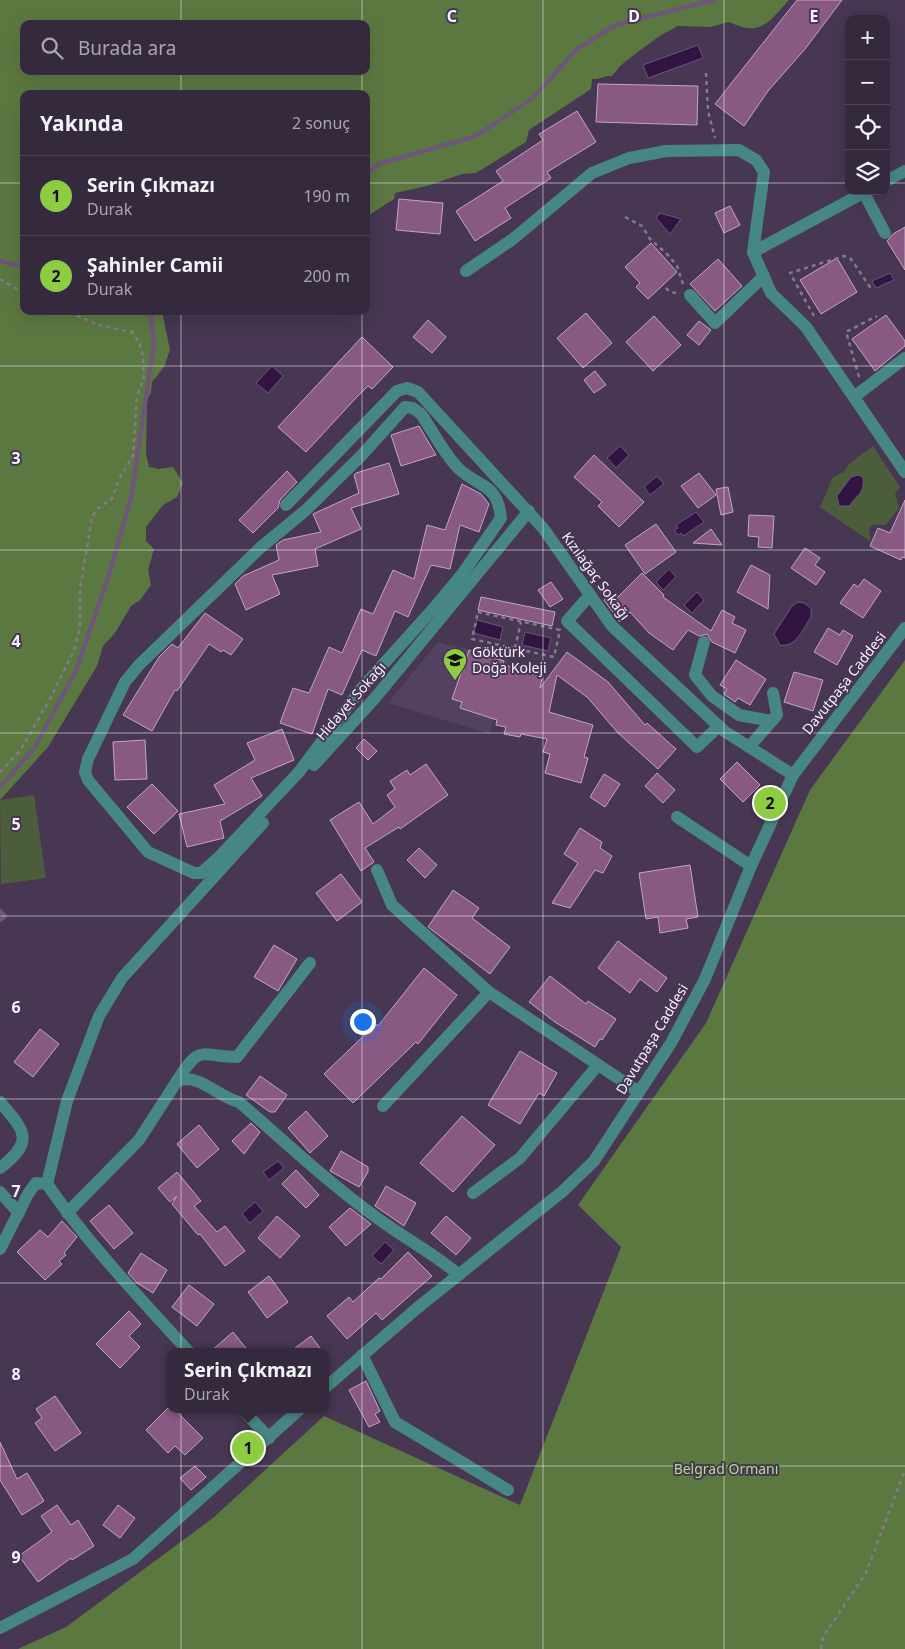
<!DOCTYPE html>
<html lang="tr">
<head>
<meta charset="utf-8">
<style>
  :root { --surface:#35293e; --page:#403549; --text:#f1f3f6; --muted:#aaa6b0; --line:#4f4558; --accent:#8ecd42 }
  body { margin:0; font-family:"Noto Sans",sans-serif; background:var(--page); color:var(--text) }
  .controls { position:absolute; right:15px; top:15px; display:grid; overflow:hidden; border-radius:10px; box-shadow:0 5px 20px #0002 }
  .controls button { width:45px; height:45px; display:grid; place-items:center; padding:0; border:0; border-bottom:1px solid var(--line); background:var(--surface); color:var(--text); font:25px sans-serif }
  .you { position:absolute; left:362px; top:1021px; width:18px; height:18px; margin:-12px; border:4px solid #fff; border-radius:50%; background:#1a73e8; box-shadow:0 0 0 8px #1a73e833 }
  .badge { display:grid; place-items:center; width:32px; height:32px; border-radius:50%; background:var(--accent); color:#111; font-size:16px; font-weight:700 }
  .pin { position:absolute; translate:-50% -50%; border:2px solid #fff; box-shadow:0 1px 5px #0006 }
  .popup { position:absolute; left:167px; top:1348px; width:162px; height:65px; box-sizing:border-box; display:grid; place-content:center; border-radius:10px; background:var(--surface); filter:drop-shadow(0 1px 4px #0005); font-size:16px; white-space:nowrap; color:var(--muted) }
  .popup b { font-size:19px; color:var(--text) }
  .popup::after { content:''; position:absolute; left:50%; top:100%; margin-left:-10px; border:10px solid transparent; border-top-color:var(--surface) }
  .list { margin:0; padding:0; list-style:none }
  h2 { display:flex; justify-content:space-between; align-items:center; height:65px; margin:0; padding:0 20px; font-size:21px }
  h2 small { font-size:16px; font-weight:400; color:var(--muted) }
  .list li { display:grid; grid-template-columns:32px 1fr auto; gap:15px; align-items:center; box-sizing:border-box; height:80px; padding:0 20px; border-top:1px solid var(--line) }
  .list b { display:block; font-size:19px; white-space:nowrap }
  .list p { margin:0; font-size:16px; white-space:nowrap; color:var(--muted) }
  .list em { font-size:16px; font-style:normal; color:var(--muted) }
  .icon { flex:none; width:28px; height:28px; fill:none; stroke:currentColor; stroke-width:2; stroke-linecap:round; stroke-linejoin:round }
  .map { position:relative; flex:none; width:905px; height:1649px; overflow:hidden }
  .search { position:absolute; background:var(--surface); box-shadow:0 5px 20px #0002; left:20px; top:20px; width:350px; height:55px; display:flex; align-items:center; gap:12px; box-sizing:border-box; padding:0 18px; border-radius:10px; color:var(--muted); font-size:19px }
  .panel { position:absolute; background:var(--surface); box-shadow:0 5px 20px #0002; left:20px; top:90px; width:350px; height:225px; border-radius:10px }
  .map>svg:first-child { display:block }
</style>
</head>
<body>
<div class="map">
<svg width="905" height="1649" viewBox="0 0 905 1649">
  <rect width="100%" height="100%" fill="#473752"/>
  <!-- built -->
  <path fill="#534161" d="M438,642L508,659L490,734L388,703Z"/>
  <!-- green -->
  <g fill="#4b5d3a">
    <path d="M873,446L900,487L895,493L899,508L886,525H871L869,529L871,542L820,507L833,477L844,472L849,464Z"/>
    <path d="M34,795L46,878L1,884L0,800Z"/>
  </g>
  <!-- forest -->
  <g fill="#5c7841" fill-rule="evenodd">
    <path d="M0,0H789C768,23 761,37 729,22L710,27L678,26L661,35L631,57L620,66L612,76C605,75 600,80 592,79L591,89L529,130L526,142L476,173L462,174L427,186L395,193L394,199L366,217V94H24V311H162L170,350L164,367L152,382L151,392L147,400L146,454L149,467L159,469L173,467L183,483L177,497L163,505L146,527V541L154,549L148,570L151,585L140,600L131,606L115,633L103,646L97,666L48,747L0,800ZM24,24H366V71H24Z"/>
    <path d="M905,660V1649H18L66,1627L213,1518L324,1416L520,1505L621,1247L578,1205L706,1023L810,790Z"/>
  </g>
  <!-- water -->
  <g fill="#311442" stroke="#6d567a">
    <path d="M698,45L703,58L648,78L643,65Z"/>
    <path d="M660,213L681,219L670,234L656,218Z"/>
    <path d="M890,273L894,280L876,288L872,281Z"/>
    <path d="M272,366L283,376L268,393L256,383Z"/>
    <path d="M620,446L629,455L616,468L607,458Z"/>
    <path d="M858,475L863,477C865,497 854,495 850,506H839L837,496L851,477Z"/>
    <path d="M657,476L664,484L650,495L644,487Z"/>
    <path d="M696,512L704,522L683,536L681,533L678,535L674,530L678,528L676,525Z"/>
    <path d="M669,569L676,577L663,590L656,582Z"/>
    <path d="M697,592L704,600L692,613L684,605Z"/>
    <path d="M798,602L804,603L811,608V617C803,629 796,648 780,645L774,634L792,606Z"/>
    <path d="M477,620L503,627L500,640L474,633Z"/>
    <path d="M525,632L551,638L548,651L522,645Z"/>
    <path d="M278,1161L284,1168L269,1180L263,1172Z"/>
    <path d="M255,1202L263,1211L250,1223L242,1214Z"/>
    <path d="M385,1242L394,1250L381,1264L372,1256Z"/>
  </g>
  <g fill="none" stroke-linecap="round" stroke-linejoin="round">
    <!-- stream -->
    <g stroke="#6d567a" stroke-width="4.5">
      <path d="M366,174L379,164L476,136L533,98L576,50L615,25L714,0"/>
      <path d="M0,261L24,267"/>
      <path d="M0,787L35,747L76,670L108,578L131,498L154,343L150,311"/>
      <path d="M0,911L5,916L0,920"/>
    </g>
  </g>
  <!-- building -->
  <g fill="#885982" stroke="#c4a6c0">
    <path d="M797,0H842L805,49L768,91L744,126L715,104Z"/>
    <path d="M598,84L698,86L697,125L596,122Z"/>
    <path d="M577,111L596,142L547,172L551,178L505,208L511,218L475,241L456,211L503,181L496,171L543,140L539,134Z"/>
    <path d="M399,199L443,203L440,234L396,230Z"/>
    <path d="M730,206L740,225L724,233L715,213Z"/>
    <path d="M905,227V270L887,241L893,234Z"/>
    <path d="M651,243L677,272L648,299L636,287L640,283L625,267Z"/>
    <path d="M837,258L857,292L821,314L800,280Z"/>
    <path d="M718,259L742,286L715,311L690,284Z"/>
    <path d="M586,313L612,343L583,368L557,338Z"/>
    <path d="M886,315L905,341V346L875,371L852,339Z"/>
    <path d="M654,316L681,345L653,371L626,342Z"/>
    <path d="M428,320L446,337L432,353L413,337Z"/>
    <path d="M699,321L711,330L699,345L687,335Z"/>
    <path d="M362,337L393,367L372,389L368,386L354,400L306,452L278,427Z"/>
    <path d="M595,371L606,385L594,393L584,380Z"/>
    <path d="M419,426L436,455L401,466L391,435Z"/>
    <path d="M594,455L644,502L619,527L598,506L602,502L574,477Z"/>
    <path d="M389,463L399,494L351,508L361,529L315,549L318,566L272,575L280,594L246,610L235,584L243,576L279,560L276,545L283,540L321,532L313,514L359,493L354,475L356,473Z"/>
    <path d="M287,471L297,482L280,500L278,508L253,533L239,520Z"/>
    <path d="M699,473L716,495L698,508L681,486Z"/>
    <path d="M462,484L481,494L489,504L479,532L460,525L450,569L431,565L408,617L395,611L376,656L362,650L342,695L328,689L312,734L280,723L293,688L309,693L329,647L342,653L361,609L373,614L393,570L414,579L427,525L445,530Z"/>
    <path d="M728,487L733,512L721,515L716,489Z"/>
    <path d="M905,500V558L902,557L901,560L870,546L878,528L890,533Z"/>
    <path d="M749,515L774,516L772,548L758,547L759,537L748,536Z"/>
    <path d="M656,524L676,552L645,574L625,545Z"/>
    <path d="M711,529L722,545L693,543Z"/>
    <path d="M805,548L820,558L815,565L825,572L816,585L791,568Z"/>
    <path d="M751,565L770,575L768,609L737,592Z"/>
    <path d="M642,573L664,595L663,597L711,631L722,610L735,617L732,623L746,630L735,653L712,642L707,634L699,636L688,630L673,650L649,633L630,612L620,622L604,600L611,594L616,599Z"/>
    <path d="M864,579L881,591L863,618L840,603L854,584L858,587Z"/>
    <path d="M551,582L563,599L550,607L538,590Z"/>
    <path d="M481,597L555,612L552,626L478,610Z"/>
    <path d="M205,613L243,639L231,655L223,650L221,652L209,644L177,691L175,690L152,731L123,715L159,657L172,644L178,648Z"/>
    <path d="M828,628L840,635L843,630L853,636L837,665L814,652Z"/>
    <path d="M469,650L504,661L503,665L543,673L540,688L567,652L608,682L645,725L647,723L676,749L658,769L618,733L587,697L557,675L549,712L593,725L584,757L588,758L581,783L545,773L550,754L543,752L547,739L521,734L520,737L504,734L506,727L496,725L497,720L460,708L462,702L452,699Z"/>
    <path d="M736,660L766,679L750,705L738,698L735,702L724,694L727,689L720,685Z"/>
    <path d="M794,672L823,680L813,711L784,702Z"/>
    <path d="M282,729L294,760L251,778L262,796L220,821L224,838L187,847L179,814L225,804L214,785L255,760L247,743Z"/>
    <path d="M364,739L377,751L368,760L356,748Z"/>
    <path d="M145,740L147,779L115,780L113,742Z"/>
    <path d="M737,762L760,785L743,802L720,779Z"/>
    <path d="M426,764L448,795L400,829L399,827L365,848L374,862L361,871L330,820L359,802L373,824L395,807L387,795L395,789L390,781L407,770L410,775Z"/>
    <path d="M657,773L675,790L663,803L645,786Z"/>
    <path d="M604,774L620,784L605,807L590,797Z"/>
    <path d="M152,784L178,811L154,834L127,807Z"/>
    <path d="M580,828L602,842L600,848L612,856L603,873L595,870L570,908L552,903L578,863L564,854Z"/>
    <path d="M419,848L437,865L425,878L407,860Z"/>
    <path d="M690,865L698,917L686,919L688,928L660,933L658,917L646,919L639,873Z"/>
    <path d="M341,874L362,902L337,921L316,893Z"/>
    <path d="M453,890L479,908L472,918L510,947L490,974L428,927Z"/>
    <path d="M618,941L667,978L657,992L640,979L630,993L598,968Z"/>
    <path d="M274,945L297,959L278,991L254,977Z"/>
    <path d="M424,968L457,995L418,1044L416,1042L353,1103L324,1074L376,1024L378,1026Z"/>
    <path d="M550,976L586,1004L588,1001L616,1019L602,1040L600,1039L595,1047L555,1022L529,1002Z"/>
    <path d="M40,1029L59,1044L33,1077L14,1062Z"/>
    <path d="M520,1051L557,1073L544,1096L539,1093L520,1124L488,1105Z"/>
    <path d="M260,1076L287,1095L275,1112H270L246,1095Z"/>
    <path d="M306,1111L328,1136L310,1153L288,1128Z"/>
    <path d="M462,1116L495,1145L453,1192L420,1163Z"/>
    <path d="M251,1123L260,1132L244,1154L232,1141Z"/>
    <path d="M199,1125L219,1149L197,1168L177,1144Z"/>
    <path d="M341,1151L368,1167V1172L359,1187L330,1171Z"/>
    <path d="M296,1170L319,1195L306,1208L282,1184Z"/>
    <path d="M177,1172L201,1201L194,1206L217,1232L225,1226L245,1251L225,1266L200,1234L198,1235L172,1204L177,1196L170,1202L158,1188Z"/>
    <path d="M386,1186L416,1203L404,1226L375,1206Z"/>
    <path d="M109,1205L133,1233L114,1249L90,1221Z"/>
    <path d="M350,1208L371,1224L346,1246L329,1227Z"/>
    <path d="M277,1216L300,1236L280,1258L258,1238Z"/>
    <path d="M446,1216L471,1238L456,1255L431,1233Z"/>
    <path d="M62,1221L77,1237L64,1253L66,1255L59,1261L62,1264L45,1280L17,1252L40,1230L48,1237Z"/>
    <path d="M408,1252L432,1276L382,1320L376,1313L347,1339L327,1316L349,1297L353,1302L379,1278L381,1279Z"/>
    <path d="M141,1253L167,1270L153,1293L137,1283L128,1273Z"/>
    <path d="M269,1276L288,1302L267,1318L248,1292Z"/>
    <path d="M189,1285L214,1304L197,1326L172,1307Z"/>
    <path d="M129,1311L141,1324L129,1336L140,1347L120,1368L96,1344Z"/>
    <path d="M233,1332L249,1352H210Z"/>
    <path d="M311,1336L323,1352H290Z"/>
    <path d="M366,1381L380,1411L375,1414L380,1422L369,1427L349,1390Z"/>
    <path d="M55,1396L81,1433L55,1451L35,1423L42,1418L36,1409Z"/>
    <path d="M170,1406V1409H174L203,1438L185,1455L175,1446L168,1453L146,1430Z"/>
    <path d="M0,1442L17,1479L27,1473L44,1501L22,1515L0,1480Z"/>
    <path d="M195,1466L206,1477L191,1490L180,1478Z"/>
    <path d="M57,1505L71,1525L78,1520L94,1546L72,1560L71,1558L38,1582L19,1556L52,1532L41,1516Z"/>
    <path d="M118,1505L135,1518L120,1538L103,1525Z"/>
  </g>
  <g fill="none" stroke-linecap="round" stroke-linejoin="round">
    <!-- path -->
    <g stroke="#86798f" stroke-width="2.5" stroke-dasharray="4 4" stroke-linecap="butt">
      <path d="M706,73L708,111L715,138"/>
      <path d="M625,217L642,226L650,239L668,255L677,266L683,284"/>
      <path d="M0,279L24,293"/>
      <path d="M666,288L670,292L676,293"/>
      <path d="M814,316L790,273L844,256L851,259L872,290"/>
      <path d="M859,377L846,332L877,316"/>
      <path d="M478,612L560,630L554,657L472,639Z"/>
      <path d="M515,648L521,622"/>
      <path d="M0,772L20,751L51,697L74,650L80,627V589L92,517L98,508L112,499L119,479L133,456L137,397L144,377L143,356L139,342L132,332L99,325L66,311"/>
      <path d="M821,1649L823,1637L866,1573L905,1470"/>
    </g>
    <!-- minor -->
    <g stroke="#478783" stroke-width="12">
      <path d="M886,181L905,171"/>
      <path d="M864,193L885,233"/>
      <path d="M753,252L867,191"/>
      <path d="M466,271L513,239L592,173L629,158L666,151L739,150L756,160L764,172L753,252L771,293L806,327L905,472"/>
      <path d="M690,295L715,323L764,276"/>
      <path d="M854,397L905,358"/>
      <path d="M405,407L413,408L421,414C432,430 445,455 458,468C480,489 497,482 501,518L463,573L434,608L361,689L299,772L218,858L201,873H194L148,852L88,780L85,772L88,759L125,682L139,665L260,548L306,510L361,456Z"/>
      <path d="M286,505L397,391L407,388L418,392L543,528L612,626L724,731L793,775"/>
      <path d="M590,595L567,621L697,747L719,726"/>
      <path d="M704,642L695,675L712,696L739,715L772,721"/>
      <path d="M749,747L777,715L773,693"/>
      <path d="M314,765L375,698L529,511"/>
      <path d="M677,817L751,866"/>
      <path d="M377,870L392,905L489,992L639,1092"/>
      <path d="M177,1081C200,1044 199,1056 237,1057L310,963"/>
      <path d="M0,1102C25,1131 35,1141 0,1168"/>
      <path d="M383,1106L489,992"/>
      <path d="M47,1184L67,1101L99,1016L122,978L263,823"/>
      <path d="M0,1192L19,1213"/>
      <path d="M473,1193L520,1158L598,1065"/>
      <path d="M67,1213L139,1140L177,1081C200,1073 216,1096 239,1102C288,1144 336,1190 390,1227C413,1243 437,1256 459,1275"/>
      <path d="M0,1249L28,1194L36,1183L47,1184C89,1245 140,1298 189,1352"/>
      <path d="M362,1355L395,1422L508,1490"/>
      <path d="M326,1387L416,1309L563,1191L594,1161L671,1043L705,979L751,866L793,775L905,628"/>
      <path d="M242,1409L269,1438"/>
      <path d="M0,1628L133,1559L300,1409"/>
    </g>
  </g>
  <!-- grid -->
  <path fill="none" stroke="#f8f1fe" stroke-width="1" stroke-opacity="0.55" d="M181,0V24M362,0V24M543,0V1649M724,0V1649M181,71V94M362,71V94M0,183H24M366,183H849M886,183H905M181,311V1649M362,311V1649M0,366H905M0,550H905M0,733H905M0,916H905M0,1099H905M0,1283H905M0,1466H905"/>
  <!-- icons -->
  <defs>
    <g id="school-pin" transform="scale(1.25)"><path d="M0 17L-7.5 6A9.5 9.5 0 1 1 7.5 6Z" fill="#8ecd42" stroke="#473752"/><path d="M0-5L7-2L0 1L-7-2ZM-4 1L0 2.5L4 1V4Q0 6-4 4Z" fill="#111"/></g>
  </defs>
  <g fill-rule="evenodd">
    <use href="#school-pin" x="455" y="660"/>
  </g>
  <g text-anchor="middle" stroke-width="4" stroke-linejoin="round" paint-order="stroke">
    <!-- street labels -->
    <g font-size="14" fill="#f8f1fe" stroke="#473752">
      <text transform="translate(596 576) rotate(54)" y="5">Kızılağaç Sokağı</text>
      <text transform="translate(844 683) rotate(-52)" y="5">Davutpaşa Caddesi</text>
      <text transform="translate(351 701) rotate(-49)" y="5">Hidayet Sokağı</text>
      <text transform="translate(652 1039) rotate(-59)" y="5">Davutpaşa Caddesi</text>
    </g>
    <!-- poi labels -->
    <g font-size="14" fill="#f8f1fe" stroke="#473752" text-anchor="start">
      <text x="472" y="657">Göktürk<tspan x="472" dy="16">Doğa Koleji</tspan></text>
    </g>
    <!-- park labels -->
    <g font-size="14" fill="#b3dd8c" stroke="#473752">
      <text x="726" y="1474">Belgrad Ormanı</text>
    </g>
  </g>
  <g font-size="16" text-anchor="middle" font-weight="bold" fill="#f8f1fe" stroke="#473752" stroke-width="4" stroke-linejoin="round" paint-order="stroke">
    <text x="452" y="22">C</text>
    <text x="634" y="22">D</text>
    <text x="814" y="22">E</text>
    <text x="16" y="464">3</text>
    <text x="16" y="647">4</text>
    <text x="16" y="830">5</text>
    <text x="16" y="1013">6</text>
    <text x="16" y="1197">7</text>
    <text x="16" y="1380">8</text>
    <text x="16" y="1563">9</text>
  </g>
</svg>
<div class="controls">
<button>+</button>
<button>−</button>
<button><svg class="icon" aria-label="locate" viewBox="0 0 24 24"><circle cx="12" cy="12" r="6"/><path d="M12 2v4M12 18v4M2 12h4M18 12h4"/></svg></button>
<button><svg class="icon" aria-label="layers" viewBox="0 0 24 24"><path d="M12 4l9 5-9 5-9-5zM3 14l9 5 9-5"/></svg></button>
</div>
<div class="you"></div>
<div class="pin badge" style="left:248px;top:1448px">1</div>
<div class="popup"><b>Serin Çıkmazı</b>Durak</div>
<div class="pin badge" style="left:770px;top:803px">2</div>
<div class="search"><svg class="icon" aria-label="search" viewBox="0 0 24 24"><circle cx="10" cy="10" r="6"/><path d="M15 15l6 6"/></svg>Burada ara</div>
<section class="panel">
<h2>Yakında<small>2 sonuç</small></h2>
<ul class="list">
<li><span class="badge">1</span><div><b>Serin Çıkmazı</b><p>Durak</p></div><em>190 m</em></li>
<li><span class="badge">2</span><div><b>Şahinler Camii</b><p>Durak</p></div><em>200 m</em></li>
</ul>
</section>
</div>
</body>
</html>
